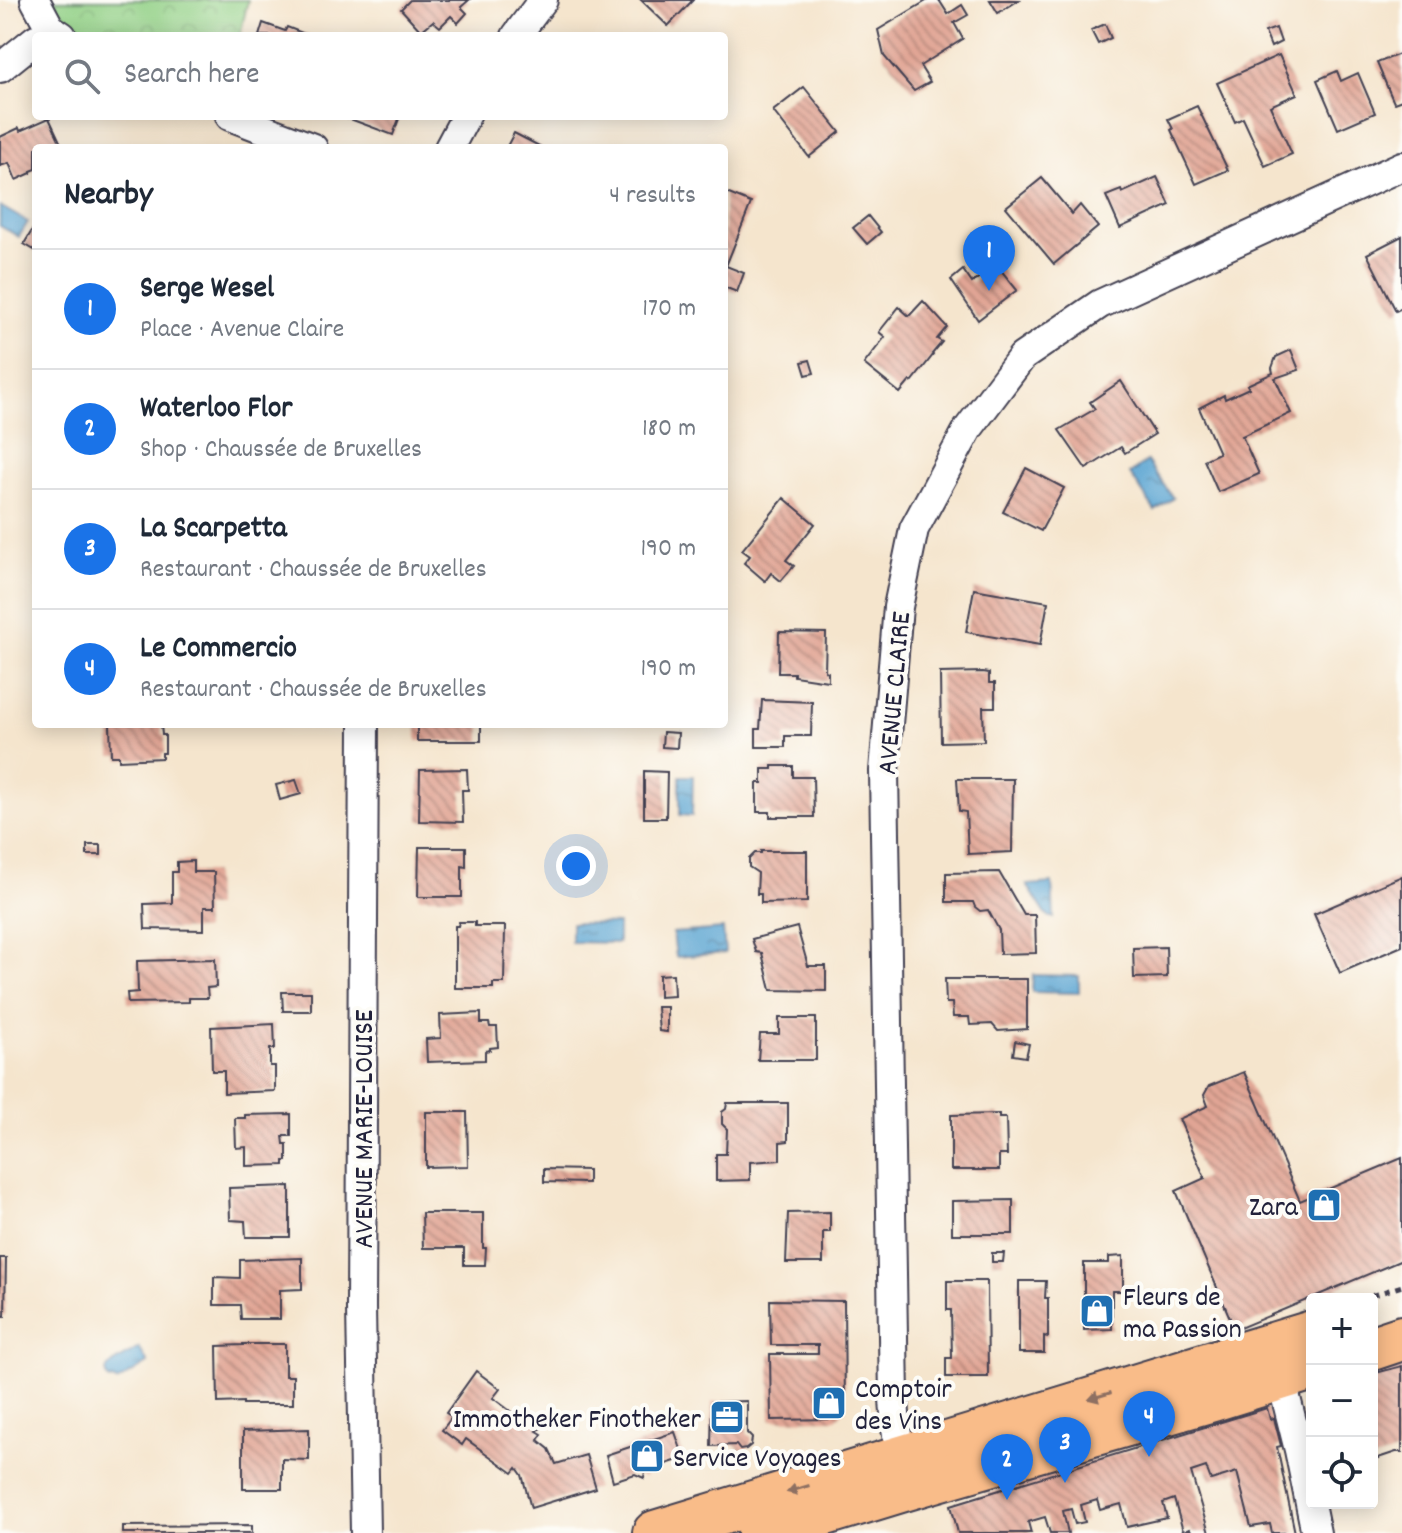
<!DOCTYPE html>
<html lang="en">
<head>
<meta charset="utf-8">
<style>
  :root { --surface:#fff; --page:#f2f2f3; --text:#1f2937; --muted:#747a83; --line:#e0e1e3; --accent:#1a73e8 }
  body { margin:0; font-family:Dekko,sans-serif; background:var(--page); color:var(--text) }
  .controls { position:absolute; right:24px; bottom:24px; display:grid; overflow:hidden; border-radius:8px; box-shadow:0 4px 20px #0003 }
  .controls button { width:72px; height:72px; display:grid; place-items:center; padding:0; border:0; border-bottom:2px solid var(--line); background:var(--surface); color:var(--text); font:40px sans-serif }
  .you { position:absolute; left:576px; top:866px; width:28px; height:28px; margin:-20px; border:6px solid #fff; border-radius:50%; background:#1a73e8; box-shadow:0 0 0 12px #1a73e833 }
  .badge { display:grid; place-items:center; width:52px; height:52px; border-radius:50%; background:var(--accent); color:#fff; font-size:26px; font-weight:700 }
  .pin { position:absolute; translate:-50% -66px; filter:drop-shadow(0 2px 4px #0008) }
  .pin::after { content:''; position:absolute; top:42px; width:28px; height:24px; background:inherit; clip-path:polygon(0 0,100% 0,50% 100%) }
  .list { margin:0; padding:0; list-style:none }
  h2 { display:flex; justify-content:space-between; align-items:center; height:104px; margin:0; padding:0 32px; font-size:34px }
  h2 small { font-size:26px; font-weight:400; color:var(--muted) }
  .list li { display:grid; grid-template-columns:52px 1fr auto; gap:24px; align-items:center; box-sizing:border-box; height:120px; padding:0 32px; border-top:2px solid var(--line) }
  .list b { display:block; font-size:30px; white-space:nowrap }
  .list p { margin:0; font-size:26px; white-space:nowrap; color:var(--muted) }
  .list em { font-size:26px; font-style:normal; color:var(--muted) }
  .icon { flex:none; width:44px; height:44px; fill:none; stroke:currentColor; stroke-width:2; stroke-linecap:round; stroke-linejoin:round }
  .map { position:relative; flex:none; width:1402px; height:1533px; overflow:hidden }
  .search { position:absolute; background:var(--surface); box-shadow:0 4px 20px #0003; left:32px; top:32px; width:696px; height:88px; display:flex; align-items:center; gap:20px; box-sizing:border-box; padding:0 28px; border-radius:8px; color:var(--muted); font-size:30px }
  .panel { position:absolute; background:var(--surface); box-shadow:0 4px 20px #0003; left:32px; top:144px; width:696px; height:584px; border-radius:8px }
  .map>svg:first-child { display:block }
</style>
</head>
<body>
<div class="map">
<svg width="1402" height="1533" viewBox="0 0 1402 1533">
  <defs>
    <pattern id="park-crowns" width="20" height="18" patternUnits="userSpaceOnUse" patternTransform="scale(2)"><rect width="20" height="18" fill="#92d086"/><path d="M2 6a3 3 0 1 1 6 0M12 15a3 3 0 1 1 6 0" fill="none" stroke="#7eb275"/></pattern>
    <pattern id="water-ripples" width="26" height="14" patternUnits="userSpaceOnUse" patternTransform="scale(2)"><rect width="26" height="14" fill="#5aa4d2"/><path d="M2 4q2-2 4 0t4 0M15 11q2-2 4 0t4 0" fill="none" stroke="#4a85ac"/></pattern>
    <pattern id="building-back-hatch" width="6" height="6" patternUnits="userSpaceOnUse" patternTransform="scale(2)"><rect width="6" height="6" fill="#e1a594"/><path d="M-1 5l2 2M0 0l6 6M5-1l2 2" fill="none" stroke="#b6867a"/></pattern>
  </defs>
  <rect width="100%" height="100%" fill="#fdfcf7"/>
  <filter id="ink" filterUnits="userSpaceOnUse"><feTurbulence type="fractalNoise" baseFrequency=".0125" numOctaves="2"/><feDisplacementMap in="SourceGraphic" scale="16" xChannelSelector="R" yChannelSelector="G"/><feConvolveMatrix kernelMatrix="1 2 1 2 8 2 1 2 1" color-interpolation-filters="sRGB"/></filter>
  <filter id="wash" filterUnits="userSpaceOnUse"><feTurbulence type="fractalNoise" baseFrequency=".006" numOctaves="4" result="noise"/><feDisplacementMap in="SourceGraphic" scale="32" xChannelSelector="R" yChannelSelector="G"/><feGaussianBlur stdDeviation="1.8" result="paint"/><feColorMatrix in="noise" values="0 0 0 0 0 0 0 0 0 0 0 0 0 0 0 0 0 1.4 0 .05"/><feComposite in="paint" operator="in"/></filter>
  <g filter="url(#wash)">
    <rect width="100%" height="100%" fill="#f5e5cd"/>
    <!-- park -->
    <path fill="url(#park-crowns)" stroke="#5a7960" stroke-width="2" d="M53,0H248L240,36H85L69,24Z"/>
    <!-- water -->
    <g fill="url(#water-ripples)" stroke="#3e6386" stroke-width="2">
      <path d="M0,206L28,222L19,237L0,226Z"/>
      <path d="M1147,461L1173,498L1155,511L1130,474Z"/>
      <path d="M680,776H693L692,816L680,815Z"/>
      <path d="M1052,883L1054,918L1047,916L1027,885Z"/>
      <path d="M571,923L618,924V943L571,942Z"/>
      <path d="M723,929L725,953L676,957L673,933Z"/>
      <path d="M1033,975L1079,976V993L1032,992Z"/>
      <path d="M139,1348L148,1363L117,1382L108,1379L106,1371L108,1367Z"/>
    </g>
    <g id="blocks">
      <!-- building -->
      <g fill="url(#building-back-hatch)">
        <path d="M410,0H469L461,7L467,13L458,23L451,16L440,27L433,21L421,31L401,9Z"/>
        <path d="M641,0H693L668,26Z"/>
        <path d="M928,0H939L948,14L962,5L968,15L954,23L963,39L920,66L930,82L914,91L884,56L878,30Z"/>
        <path d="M990,0H1019L998,13Z"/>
        <path d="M263,23L285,31L287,27L310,36H259Z"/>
        <path d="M1105,24L1111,38L1098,44L1091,30Z"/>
        <path d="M1276,28L1281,42L1271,47L1265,32Z"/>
        <path d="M1402,53V100L1394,103L1377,63Z"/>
        <path d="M1279,55L1297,94L1270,106L1292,154L1265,166L1243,118L1235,122L1217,83Z"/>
        <path d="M1337,71L1341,81L1358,73L1375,113L1338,129L1317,80Z"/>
        <path d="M804,87L840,132L809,157L773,111Z"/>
        <path d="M1197,106L1228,170L1196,184L1171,130L1173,129L1168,119Z"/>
        <path d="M342,116H400L393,135Z"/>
        <path d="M49,118L63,148H36V169L31,171V173L16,180L9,163L0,166V137L19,128L20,131Z"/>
        <path d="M514,133L543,148H506Z"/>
        <path d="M1157,177L1170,205L1120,228L1106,196L1121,190L1122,193Z"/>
        <path d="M1042,178L1072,214L1080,205L1098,227L1054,264L1006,207Z"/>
        <path d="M724,192L751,203L726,266L744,273L737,292L724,287Z"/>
        <path d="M868,216L881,232L867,244L853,228Z"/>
        <path d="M36,224V251L24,244Z"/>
        <path d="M1402,236V308L1396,311L1367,254Z"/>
        <path d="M996,264L1017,290L978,320L951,280L963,270L972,283Z"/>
        <path d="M923,301L947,327L937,339L942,342L932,354L933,355L912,382L910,381L900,393L864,364L885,337L879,332L899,307L909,316Z"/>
        <path d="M1291,350L1299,370L1275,378L1291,413L1242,436L1259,474L1218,492L1204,460L1219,453L1199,408L1224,395L1225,399L1249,388L1247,385L1273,373L1272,368L1276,357Z"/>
        <path d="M810,360L814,373L806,375L802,362Z"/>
        <path d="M1121,381L1155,434L1125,453L1121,447L1086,469L1059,430L1095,409L1090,402Z"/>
        <path d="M1026,468L1064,488L1041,531L1003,512Z"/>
        <path d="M784,498L815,524L786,560L794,566L781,581L771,573L765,581L744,563L750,556L742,550Z"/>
        <path d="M974,589L1048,602L1040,645L966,632Z"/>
        <path d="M779,632L826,633L825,671L828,672V681L794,676V673H778Z"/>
        <path d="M983,672L989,673V683H995V707H983L984,741L941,742L940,673Z"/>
        <path d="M762,700L812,702L811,736H785V747H756V729H760Z"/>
        <path d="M110,724H161L162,735H165V753H162V758L119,760V756H111Z"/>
        <rect x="417" y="724" width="64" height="17"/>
        <path d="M663,732L678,733L677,748L662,747Z"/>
        <path d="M772,766H793V777H813L814,817H770V812H757V783H762V769H772Z"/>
        <path d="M467,769L468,790H462L463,822L419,821L420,770Z"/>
        <path d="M644,771L667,772L666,818H644Z"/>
        <path d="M957,779H1013L1012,852L968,854L966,812L959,811Z"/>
        <path d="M296,780L301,794L280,800L276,785Z"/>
        <rect x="87" y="845" width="14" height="10"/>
        <path d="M419,847H466V867L462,866V897H418Z"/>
        <path d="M761,851H807V902L761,903V894H757L758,873L749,867V859L755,853H761Z"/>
        <path d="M193,861V872H214L215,907H204V930L145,929L144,904L172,903V872H177V862Z"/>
        <path d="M999,872L1024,915H1035L1036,953L1000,954L999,930L988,910L980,911L975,907L973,902H946V873Z"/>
        <path d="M1402,876V946L1340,973L1314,914Z"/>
        <path d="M459,922H475V926H505L504,983H493V988H455V926H458Z"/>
        <path d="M797,927L808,966H826V991L771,990L762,953L756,952L752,939Z"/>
        <path d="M1166,947L1167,977L1134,978L1133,948Z"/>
        <path d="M215,959L216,987L207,988L208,998H189V1002L128,1003L127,993L138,992L137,961Z"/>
        <path d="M673,974L674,996L659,997V975Z"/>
        <path d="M945,979H1027V1029L998,1031L992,1024L970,1025L969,1017H953L952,1003H946Z"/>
        <path d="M282,992H311V1011H283Z"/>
        <path d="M657,1007H667V1032L659,1031Z"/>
        <path d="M481,1013V1023H489L490,1027H497L498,1047L490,1048V1050L485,1051V1060L427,1062L426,1039L441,1038L440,1015Z"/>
        <path d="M779,1018H816V1060H758L760,1034H779Z"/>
        <path d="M274,1024L275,1049H270V1066H275V1091L224,1093V1071H212L211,1027Z"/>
        <path d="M1015,1041L1029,1044L1026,1057L1013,1055Z"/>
        <path d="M1244,1072L1300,1201L1402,1158V1260L1235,1330L1176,1191L1205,1178L1179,1119L1208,1106L1204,1095L1209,1086Z"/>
        <path d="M727,1103H788V1141L780,1142V1160L750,1162V1180L716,1181V1154H726L727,1129L722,1124V1112L726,1109Z"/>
        <path d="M426,1112H467L468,1166L426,1167Z"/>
        <path d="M291,1114V1136H283L284,1144H287V1161H284V1165L246,1166V1147L236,1148L235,1118H245V1115Z"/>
        <path d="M999,1114V1118H1006L1007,1155H999V1170H951V1115Z"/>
        <path d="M544,1169L588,1170V1183L544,1182Z"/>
        <path d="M290,1186V1237H246L245,1221L230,1220L229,1188Z"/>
        <path d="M1013,1200V1234H952V1201Z"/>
        <path d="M830,1212V1232H823V1263H786L788,1213Z"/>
        <path d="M422,1213H483V1248H486L485,1265H464V1248H423Z"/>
        <path d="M992,1253H1004L1003,1262H992Z"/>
        <path d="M1123,1256V1291H1112V1329L1084,1330V1263H1109V1257Z"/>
        <path d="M0,1258H6L5,1316H0Z"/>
        <path d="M302,1258V1289L280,1290V1319H241L240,1305H214V1277L240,1278V1260Z"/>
        <path d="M947,1281H987L988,1377H946V1358H952L951,1310H947Z"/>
        <path d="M1019,1281H1046L1045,1298H1048V1337L1044,1336V1353H1019Z"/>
        <path d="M770,1300L844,1301L845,1410L836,1419L771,1420L770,1354H818V1345H771Z"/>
        <path d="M243,1344H285V1376H293V1404H243V1402L218,1403L217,1346L243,1345Z"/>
        <path d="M1402,1366V1452H1396L1372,1460V1374Z"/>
        <path d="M476,1371L500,1389L493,1398L525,1422L531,1415L535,1414L540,1416L543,1421L542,1427L537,1431L542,1434L538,1440L549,1449L556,1464L586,1455L596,1488L531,1508L522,1475L517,1468L513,1473L466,1439L462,1445L442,1430L452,1417L446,1413Z"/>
        <path d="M747,1401V1433L752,1438L751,1445L746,1449L740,1450L736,1445L711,1446L712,1402Z"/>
        <path d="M1267,1408L1270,1419L1274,1418L1281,1446L1277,1447L1295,1533H1272L1270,1524L1251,1527L1237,1472L1211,1480L1206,1467L1191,1472L1209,1533H1192L1190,1529L1183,1531L1174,1499L1163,1503L1167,1518L1127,1527L1121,1504L1100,1510L1097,1500L1081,1505L1085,1522L1075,1524L1071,1509L1063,1511L1068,1533H1050L1045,1517L1028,1522L1031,1533H958L951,1505Z"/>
        <path d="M309,1429V1460L282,1459V1489H243V1431Z"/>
        <path d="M675,1432L684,1458L645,1471L644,1478L635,1474L613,1481L606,1455Z"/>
        <path d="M252,1525V1533H123V1526Z"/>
      </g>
    </g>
  </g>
  <g filter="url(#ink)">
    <use href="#blocks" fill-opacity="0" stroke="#423f51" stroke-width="2"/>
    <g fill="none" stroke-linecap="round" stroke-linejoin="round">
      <!-- minor casing -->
      <g stroke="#423f51" stroke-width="32">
        <g id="minor">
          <path d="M35,0L50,28L62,36"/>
          <path d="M516,36L543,0"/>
          <path d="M0,68L36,39"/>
          <path d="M230,116L313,148"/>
          <path d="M449,148L466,116"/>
          <path d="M364,724L361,1308L365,1533"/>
          <path d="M1281,1378L1299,1450L1316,1533"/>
          <path d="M904,1475L896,1429L894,1399L884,771L898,607L914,529L968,429L1022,357L1100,304L1402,166"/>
        </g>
      </g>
      <!-- primary casing -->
      <g stroke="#423f51" stroke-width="48">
        <g id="primary">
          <path d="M1372,1348L1402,1338"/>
          <path d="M655,1533L1312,1333"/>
          <path d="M760,1533L907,1488L1213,1399L1312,1368"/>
        </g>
      </g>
      <!-- path -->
      <path stroke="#423f51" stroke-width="5" stroke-dasharray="6 6" stroke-linecap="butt" d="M1361,1299L1402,1286"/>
      <!-- minor -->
      <use href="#minor" stroke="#fff" stroke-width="28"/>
      <!-- primary -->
      <use href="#primary" stroke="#f9bc89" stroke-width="44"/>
    </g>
    <!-- one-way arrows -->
    <defs><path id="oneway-solid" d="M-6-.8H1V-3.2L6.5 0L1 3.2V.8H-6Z" transform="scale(2)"/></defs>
    <g fill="#8e6f62">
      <use href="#oneway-solid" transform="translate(1100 1396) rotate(163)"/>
      <use href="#oneway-solid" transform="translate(798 1489) rotate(163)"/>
    </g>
  </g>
  <!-- icons -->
  <defs>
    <g id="shop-square" transform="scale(1.8)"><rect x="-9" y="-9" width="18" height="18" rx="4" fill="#1f6fb2" stroke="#fdfcf7"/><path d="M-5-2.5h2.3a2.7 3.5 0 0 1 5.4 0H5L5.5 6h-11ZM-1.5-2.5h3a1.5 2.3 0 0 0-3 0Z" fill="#fff"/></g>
    <g id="office-square" transform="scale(1.8)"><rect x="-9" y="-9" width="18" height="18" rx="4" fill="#1f6fb2" stroke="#fdfcf7"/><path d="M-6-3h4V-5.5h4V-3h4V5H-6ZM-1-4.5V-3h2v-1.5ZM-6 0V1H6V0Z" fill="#fff"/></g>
  </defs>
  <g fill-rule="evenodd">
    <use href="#shop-square" x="1324" y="1205"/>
    <use href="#shop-square" x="1097" y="1311"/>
    <use href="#shop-square" x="829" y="1403"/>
    <use href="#office-square" x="727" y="1417"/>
    <use href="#shop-square" x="647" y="1456"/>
  </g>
  <g text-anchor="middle" stroke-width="8" stroke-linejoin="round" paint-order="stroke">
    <!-- street labels -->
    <g font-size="28" fill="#22223b" stroke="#fdfcf7">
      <text transform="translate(892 693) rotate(-85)" y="10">AVENUE CLAIRE</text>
      <text transform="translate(362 1129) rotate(-90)" y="10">AVENUE MARIE-LOUISE</text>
    </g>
    <!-- poi labels -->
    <g font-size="28" fill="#22223b" stroke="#fdfcf7" text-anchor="start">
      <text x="1298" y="1215" text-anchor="end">Zara</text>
      <text x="1123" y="1305">Fleurs de<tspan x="1123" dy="32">ma Passion</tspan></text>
      <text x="855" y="1397">Comptoir<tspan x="855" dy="32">des Vins</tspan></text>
      <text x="701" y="1427" text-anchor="end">Immotheker Finotheker</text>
      <text x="673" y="1466">Service Voyages</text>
    </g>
  </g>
</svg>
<div class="controls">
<button>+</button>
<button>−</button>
<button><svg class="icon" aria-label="locate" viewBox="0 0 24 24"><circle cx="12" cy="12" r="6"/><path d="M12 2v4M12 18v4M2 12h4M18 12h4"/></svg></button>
</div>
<div class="you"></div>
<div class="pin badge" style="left:989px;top:291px">1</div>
<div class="pin badge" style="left:1007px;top:1500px">2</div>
<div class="pin badge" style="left:1065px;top:1483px">3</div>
<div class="pin badge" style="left:1149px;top:1457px">4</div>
<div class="search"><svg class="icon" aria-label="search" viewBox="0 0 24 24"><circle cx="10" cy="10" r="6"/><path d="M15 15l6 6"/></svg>Search here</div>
<section class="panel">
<h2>Nearby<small>4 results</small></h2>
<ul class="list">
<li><span class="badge">1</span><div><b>Serge Wesel</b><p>Place · Avenue Claire</p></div><em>170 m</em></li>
<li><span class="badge">2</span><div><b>Waterloo Flor</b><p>Shop · Chaussée de Bruxelles</p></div><em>180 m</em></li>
<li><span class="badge">3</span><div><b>La Scarpetta</b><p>Restaurant · Chaussée de Bruxelles</p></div><em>190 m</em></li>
<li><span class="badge">4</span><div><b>Le Commercio</b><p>Restaurant · Chaussée de Bruxelles</p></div><em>190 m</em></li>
</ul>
</section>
</div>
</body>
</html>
